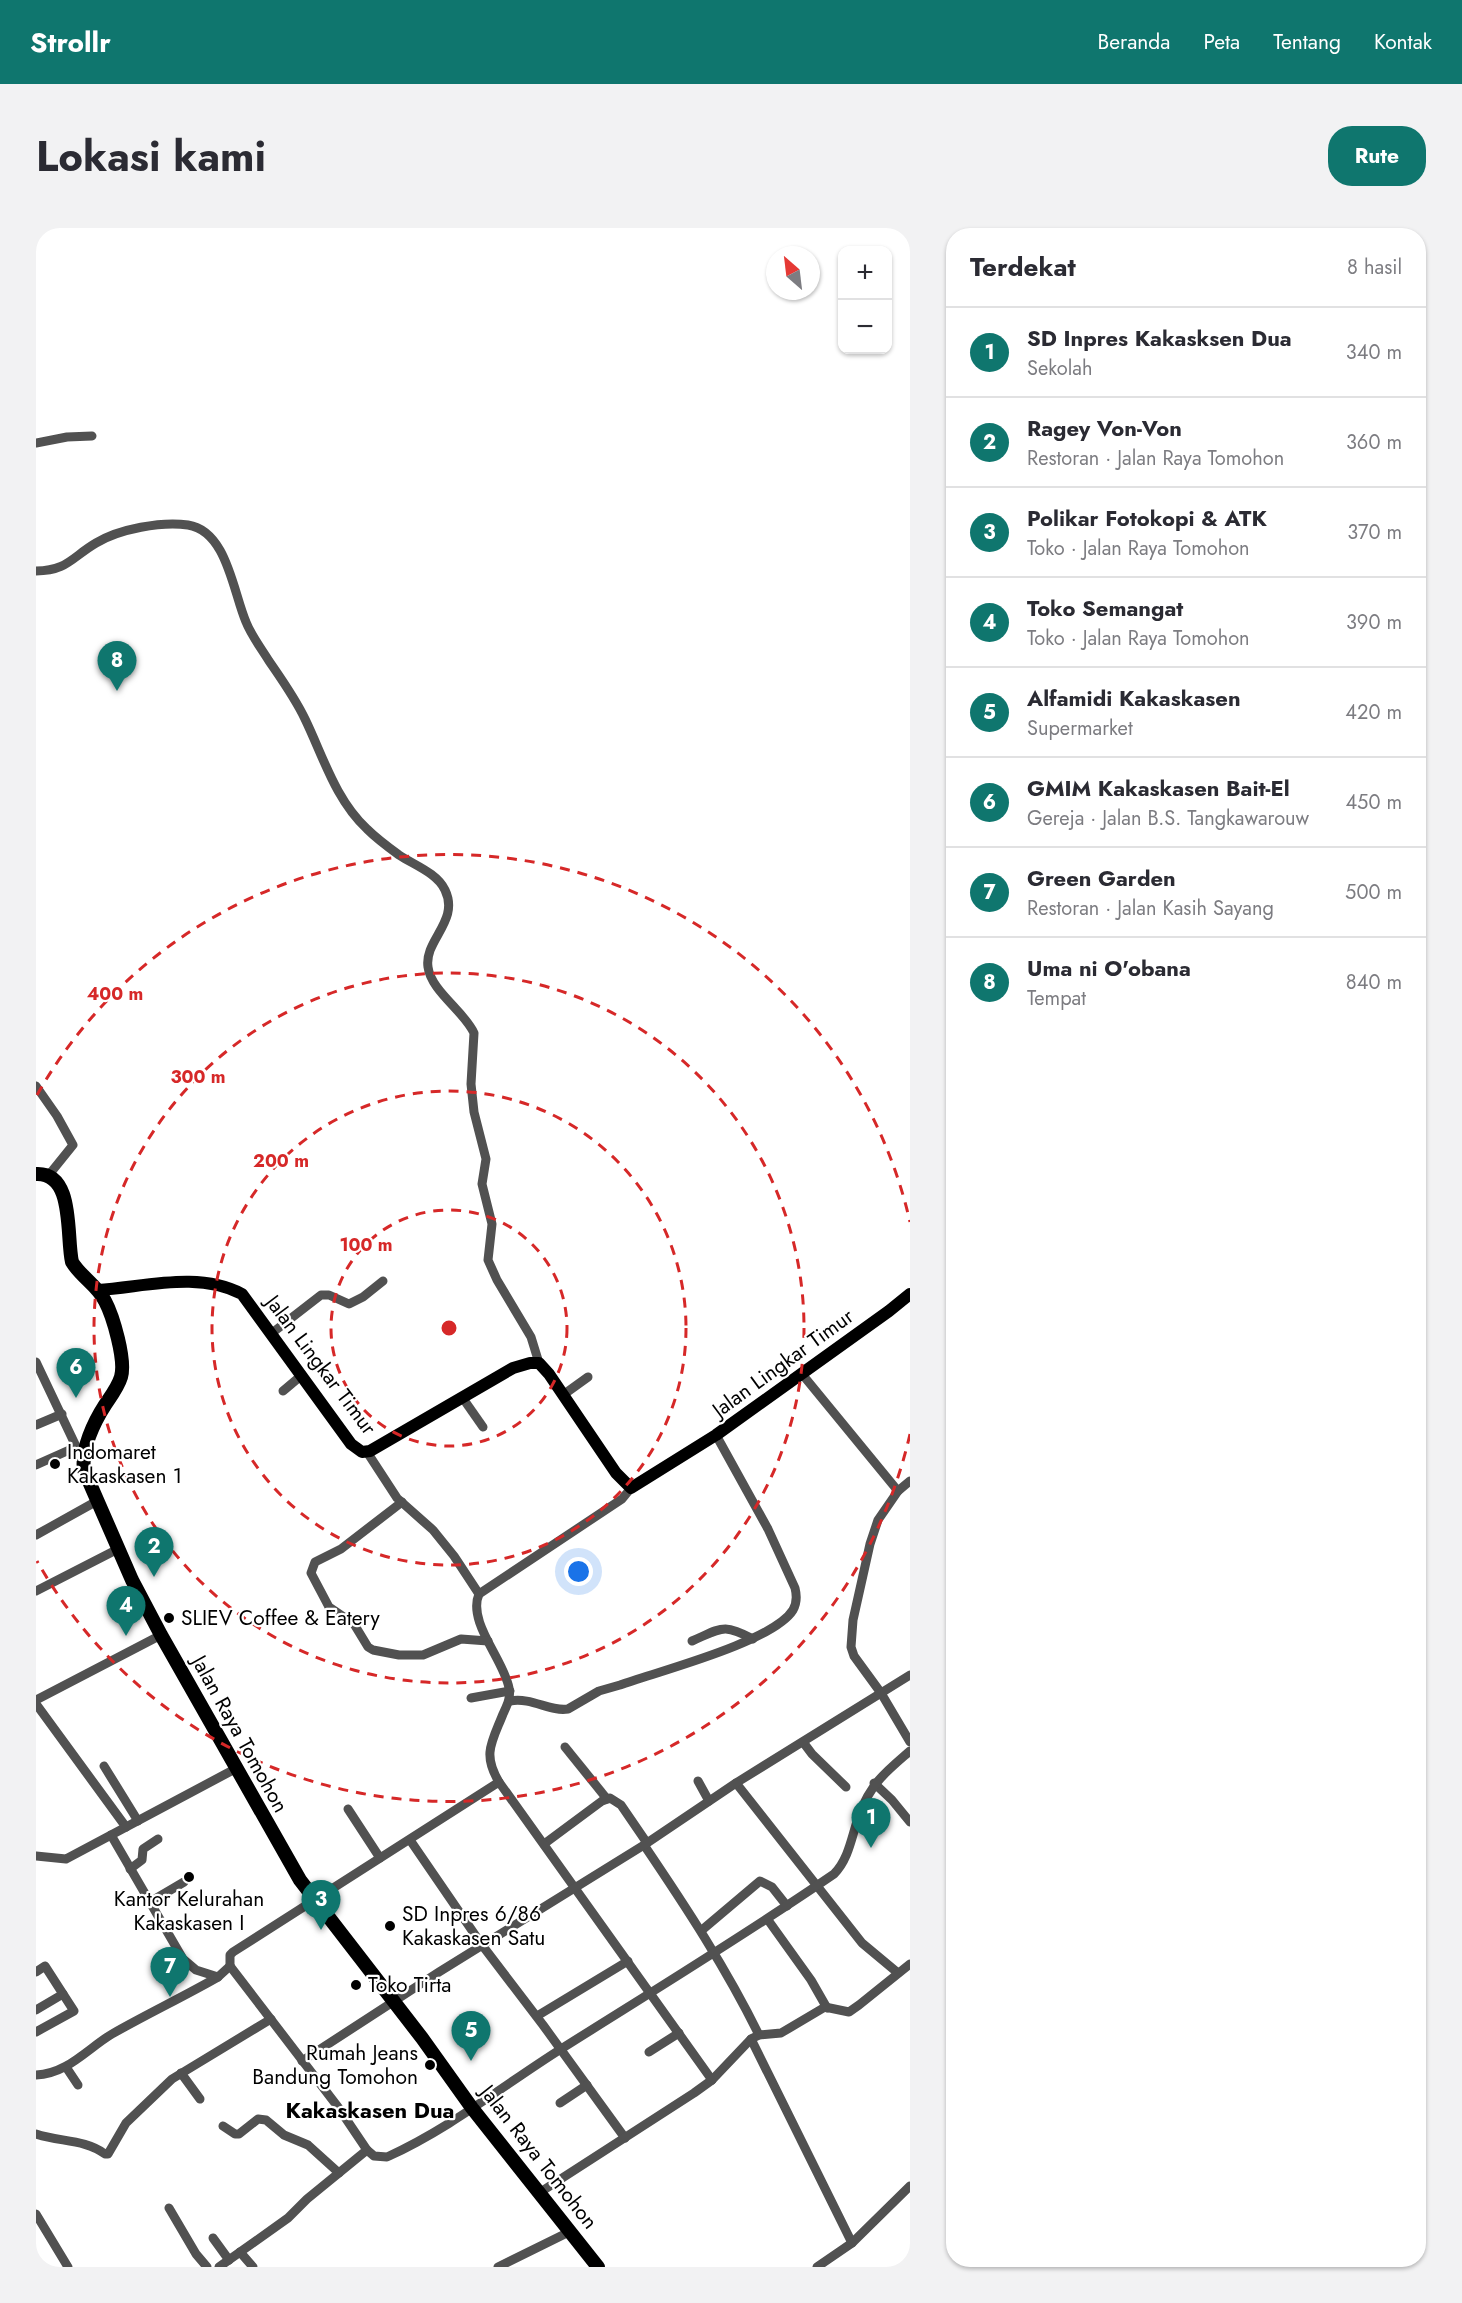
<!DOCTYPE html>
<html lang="id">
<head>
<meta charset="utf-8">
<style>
  :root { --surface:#fff; --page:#f2f2f3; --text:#2b2b33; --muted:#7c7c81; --line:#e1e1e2; --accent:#0f766e }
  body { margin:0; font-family:Jost,sans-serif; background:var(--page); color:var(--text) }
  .controls { position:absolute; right:18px; top:18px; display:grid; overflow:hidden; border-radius:12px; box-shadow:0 2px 4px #0004 }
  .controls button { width:54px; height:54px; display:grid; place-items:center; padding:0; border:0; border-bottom:2px solid var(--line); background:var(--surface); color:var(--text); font:30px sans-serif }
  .compass { position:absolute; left:730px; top:18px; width:54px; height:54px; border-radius:50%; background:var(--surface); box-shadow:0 2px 4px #0004; rotate:332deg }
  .you { position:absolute; left:543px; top:1344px; width:21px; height:21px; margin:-15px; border:4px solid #fff; border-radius:50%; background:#1a73e8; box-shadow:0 0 0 9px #1a73e833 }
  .badge { display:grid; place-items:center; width:39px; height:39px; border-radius:50%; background:var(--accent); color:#fff; font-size:20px; font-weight:700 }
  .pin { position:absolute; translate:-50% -50px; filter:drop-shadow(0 2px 3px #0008) }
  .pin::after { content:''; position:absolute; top:32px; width:21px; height:18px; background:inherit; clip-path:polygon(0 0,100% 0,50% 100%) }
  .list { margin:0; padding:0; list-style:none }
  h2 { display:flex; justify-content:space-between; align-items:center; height:78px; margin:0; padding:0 24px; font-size:26px }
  h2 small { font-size:20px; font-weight:400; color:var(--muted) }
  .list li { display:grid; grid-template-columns:39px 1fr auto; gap:18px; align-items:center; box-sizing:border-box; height:90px; padding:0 24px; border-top:2px solid var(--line) }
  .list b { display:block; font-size:22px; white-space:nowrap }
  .list p { margin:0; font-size:20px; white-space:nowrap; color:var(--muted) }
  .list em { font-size:20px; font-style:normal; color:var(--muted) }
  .map { position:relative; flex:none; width:874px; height:2039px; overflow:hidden; border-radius:24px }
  header { display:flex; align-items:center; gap:36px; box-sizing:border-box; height:84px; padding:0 30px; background:var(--accent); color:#fff }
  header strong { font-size:28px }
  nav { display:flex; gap:33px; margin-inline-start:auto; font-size:21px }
  .intro { display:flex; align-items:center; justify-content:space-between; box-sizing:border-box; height:144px; padding:0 36px }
  h1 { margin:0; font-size:42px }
  .button { padding:15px 27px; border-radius:24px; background:var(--accent); color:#fff; font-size:21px; font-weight:700 }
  main { display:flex; gap:36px; padding:0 36px }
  aside { flex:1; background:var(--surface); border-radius:24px; box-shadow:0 2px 4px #0004 }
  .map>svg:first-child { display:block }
</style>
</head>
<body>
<header>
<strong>Strollr</strong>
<nav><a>Beranda</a><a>Peta</a><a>Tentang</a><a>Kontak</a></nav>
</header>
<div class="intro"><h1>Lokasi kami</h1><a class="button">Rute</a></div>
<main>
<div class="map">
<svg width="874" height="2039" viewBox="0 0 874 2039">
  <rect width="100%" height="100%" fill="#fff"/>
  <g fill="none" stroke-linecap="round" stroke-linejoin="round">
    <!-- minor -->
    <g stroke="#515151" stroke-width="9">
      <path d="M0,215L31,209L56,208"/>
      <path d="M0,343C31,343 36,329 60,315C83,301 126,293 152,297C191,303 197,364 210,394C215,407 225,420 233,433C246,452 259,470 269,491C287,528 299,571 331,601C340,610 352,619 363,627C378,637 401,645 409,662C424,693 388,712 392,739C395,763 428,783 438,805L435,856L438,884L450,931L446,956L456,996L452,1032L461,1052L495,1109L503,1135"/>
      <path d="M0,858L21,888L37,917L12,948"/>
      <path d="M236,1105L285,1067H293L313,1076L327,1069L347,1053"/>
      <path d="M0,1134L46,1231"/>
      <path d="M766,1146L862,1263L874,1253"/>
      <path d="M247,1163L266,1147"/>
      <path d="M527,1167L552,1149"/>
      <path d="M426,1169L447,1199"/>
      <path d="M0,1197L26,1186"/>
      <path d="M331,1224L361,1270L397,1302L418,1328L443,1366C431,1394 468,1432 473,1460C475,1470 471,1477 467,1486C456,1514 446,1526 463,1554"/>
      <path d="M0,1237L40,1219"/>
      <path d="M862,1263L842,1292L834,1316L817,1392L815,1419L818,1428L845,1465L874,1514"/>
      <path d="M366,1274L305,1321L279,1334L275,1345L293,1379L318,1396L332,1419L337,1422L363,1427H387L425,1411L452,1413"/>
      <path d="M0,1307L61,1273"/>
      <path d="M0,1363L82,1321"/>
      <path d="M443,1366L586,1271L595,1260"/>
      <path d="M656,1413C686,1400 687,1395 717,1411"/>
      <path d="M435,1470L474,1463"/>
      <path d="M0,1472L125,1407"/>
      <path d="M474,1473C496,1469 514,1484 532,1481L563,1463L584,1457C623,1443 737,1414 757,1382C761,1375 761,1368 759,1360L732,1301L680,1207"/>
      <path d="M0,1476L90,1599"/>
      <path d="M767,1514L776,1526L810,1559"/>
      <path d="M529,1519L571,1571"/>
      <path d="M68,1538L102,1593"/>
      <path d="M662,1553L673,1573"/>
      <path d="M700,1555L826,1715L862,1745"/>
      <path d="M838,1555L856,1572L874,1594"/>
      <path d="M312,1581L344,1630"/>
      <path d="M75,1607L147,1731L160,1742L182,1749L194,1738"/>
      <path d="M374,1612L446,1717L507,1797L589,1910"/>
      <path d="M508,1616L566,1573L574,1570L585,1577L611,1615"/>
      <path d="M608,1617C650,1679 690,1740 723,1807"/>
      <path d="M0,1628L30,1631L199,1541"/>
      <path d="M94,1641L106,1632L107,1621L122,1611"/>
      <path d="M114,1674L148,1654"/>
      <path d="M732,1692L775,1752L791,1780"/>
      <path d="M666,1702L724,1653L736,1659L751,1678"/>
      <path d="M194,1738V1727L197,1724L463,1554L676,1852"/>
      <path d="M194,1738L302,1879L331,1922"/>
      <path d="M0,1744L9,1738L27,1766L0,1782"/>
      <path d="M501,1788L592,1733"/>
      <path d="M0,1804L38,1783L27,1766"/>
      <path d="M715,1811L816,2015"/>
      <path d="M613,1824L643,1805"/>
      <path d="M266,1833L403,1744L608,1617L700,1555L874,1447"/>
      <path d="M30,1839L42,1857"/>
      <path d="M145,1845L164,1871"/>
      <path d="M0,1847C31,1846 51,1821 76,1806C111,1786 147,1769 182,1749"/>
      <path d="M524,1875L551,1857"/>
      <path d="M187,1898L199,1906H203L222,1891L230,1892L248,1907L272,1917L303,1945"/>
      <path d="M0,1906C23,1914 49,1911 69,1926H72L90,1895L136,1851L235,1791"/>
      <path d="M503,1965L658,1865L676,1852L715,1811L723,1807L745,1805L789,1779L813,1784L823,1777L874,1736"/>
      <path d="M133,1980L160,2026L171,2039"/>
      <path d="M0,1986L32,2039"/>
      <path d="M177,2010L193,2032"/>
      <path d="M204,2024L217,2039"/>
      <path d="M183,2039L252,1990L271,1971L331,1922L338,1928L351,1929C413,1901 468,1857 525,1821C617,1763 709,1707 798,1646C814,1630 816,1605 824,1585C835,1555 851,1543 874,1523"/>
      <path d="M462,2039L535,2003"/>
      <path d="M781,2039L816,2015L874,1958"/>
    </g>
    <!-- major -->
    <path stroke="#000" stroke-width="12" d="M62,1062C109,1059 162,1043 206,1066L315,1216L326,1224L334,1223L477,1140L494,1135H503L513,1146L580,1245L595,1260L680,1207L853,1083L874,1066"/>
    <!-- highway -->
    <path stroke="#000" stroke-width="14" d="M0,946C39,944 30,1008 36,1034C45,1049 61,1057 69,1073C77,1088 90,1132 85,1149C82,1159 75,1168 69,1177C58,1194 45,1221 48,1242L96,1352L125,1407L264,1652L386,1810L436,1880L562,2039"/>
  </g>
  <!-- distance rings -->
  <g fill="none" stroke="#d62828" stroke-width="3" stroke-dasharray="10 8">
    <circle cx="413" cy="1100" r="118"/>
    <circle cx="413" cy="1100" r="237"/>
    <circle cx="413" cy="1100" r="355"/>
    <path d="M874 1206A473 473 0 0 1 1 1333M1 867A473 473 0 0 1 874 994"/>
  </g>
  <!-- markers -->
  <g fill="#000" stroke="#fff" stroke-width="2">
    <circle cx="19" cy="1236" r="6"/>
    <circle cx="133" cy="1390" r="6"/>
    <circle cx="153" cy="1649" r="6"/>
    <circle cx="354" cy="1698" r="6"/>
    <circle cx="320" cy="1757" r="6"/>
    <circle cx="394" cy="1837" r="6"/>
  </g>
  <g text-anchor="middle" stroke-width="4.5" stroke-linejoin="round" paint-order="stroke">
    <!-- street labels -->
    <g font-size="21" fill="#000" stroke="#fff">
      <text transform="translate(747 1135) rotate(-36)" y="7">Jalan Lingkar Timur</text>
      <text transform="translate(285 1137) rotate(53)" y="7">Jalan Lingkar Timur</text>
      <text transform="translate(204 1506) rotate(61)" y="7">Jalan Raya Tomohon</text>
      <text transform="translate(503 1929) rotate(52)" y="7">Jalan Raya Tomohon</text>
    </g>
    <!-- poi labels -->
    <g font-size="21" fill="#000" stroke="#fff" text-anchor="start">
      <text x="31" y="1231">Indomaret<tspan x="31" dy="24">Kakaskasen 1</tspan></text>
      <text x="145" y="1397">SLIEV Coffee &amp; Eatery</text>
      <text x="153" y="1678" text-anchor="middle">Kantor Kelurahan<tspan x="153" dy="24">Kakaskasen I</tspan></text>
      <text x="366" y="1693">SD Inpres 6/86<tspan x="366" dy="24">Kakaskasen Satu</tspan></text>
      <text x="332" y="1764">Toko Tirta</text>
      <text x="382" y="1832" text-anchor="end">Rumah Jeans<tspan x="382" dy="24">Bandung Tomohon</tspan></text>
    </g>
    <!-- neighbourhood labels -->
    <g font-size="22" font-weight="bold" fill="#000" stroke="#fff">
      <text x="334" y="1890">Kakaskasen Dua</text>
    </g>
  </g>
  <circle cx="413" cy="1100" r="9" fill="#d62828" stroke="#fff" stroke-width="3"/>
  <g font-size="18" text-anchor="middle" font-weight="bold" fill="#d62828" stroke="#fff" stroke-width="4.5" stroke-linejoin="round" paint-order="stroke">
    <text x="79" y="772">400 m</text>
    <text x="162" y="855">300 m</text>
    <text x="245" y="939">200 m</text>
    <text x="330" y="1023">100 m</text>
  </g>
</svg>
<div class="controls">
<button>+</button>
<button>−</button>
</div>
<svg class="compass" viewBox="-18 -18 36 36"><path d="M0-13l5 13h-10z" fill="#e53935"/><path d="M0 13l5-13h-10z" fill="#7c7c81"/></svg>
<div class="you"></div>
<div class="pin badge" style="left:835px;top:1620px">1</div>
<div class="pin badge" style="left:118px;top:1349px">2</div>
<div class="pin badge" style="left:285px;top:1702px">3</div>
<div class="pin badge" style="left:90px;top:1408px">4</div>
<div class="pin badge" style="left:435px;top:1833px">5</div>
<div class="pin badge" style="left:40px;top:1170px">6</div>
<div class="pin badge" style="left:134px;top:1769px">7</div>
<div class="pin badge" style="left:81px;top:463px">8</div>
</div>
<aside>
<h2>Terdekat<small>8 hasil</small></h2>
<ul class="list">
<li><span class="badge">1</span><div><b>SD Inpres Kakasksen Dua</b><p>Sekolah</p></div><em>340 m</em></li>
<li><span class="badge">2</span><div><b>Ragey Von-Von</b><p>Restoran · Jalan Raya Tomohon</p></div><em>360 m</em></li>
<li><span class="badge">3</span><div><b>Polikar Fotokopi &amp; ATK</b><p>Toko · Jalan Raya Tomohon</p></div><em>370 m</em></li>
<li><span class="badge">4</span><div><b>Toko Semangat</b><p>Toko · Jalan Raya Tomohon</p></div><em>390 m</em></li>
<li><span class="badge">5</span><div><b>Alfamidi Kakaskasen</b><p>Supermarket</p></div><em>420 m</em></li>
<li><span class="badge">6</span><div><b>GMIM Kakaskasen Bait-El</b><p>Gereja · Jalan B.S. Tangkawarouw</p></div><em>450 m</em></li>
<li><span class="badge">7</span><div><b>Green Garden</b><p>Restoran · Jalan Kasih Sayang</p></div><em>500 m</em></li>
<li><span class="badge">8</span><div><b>Uma ni O'obana</b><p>Tempat</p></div><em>840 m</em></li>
</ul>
</aside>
</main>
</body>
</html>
